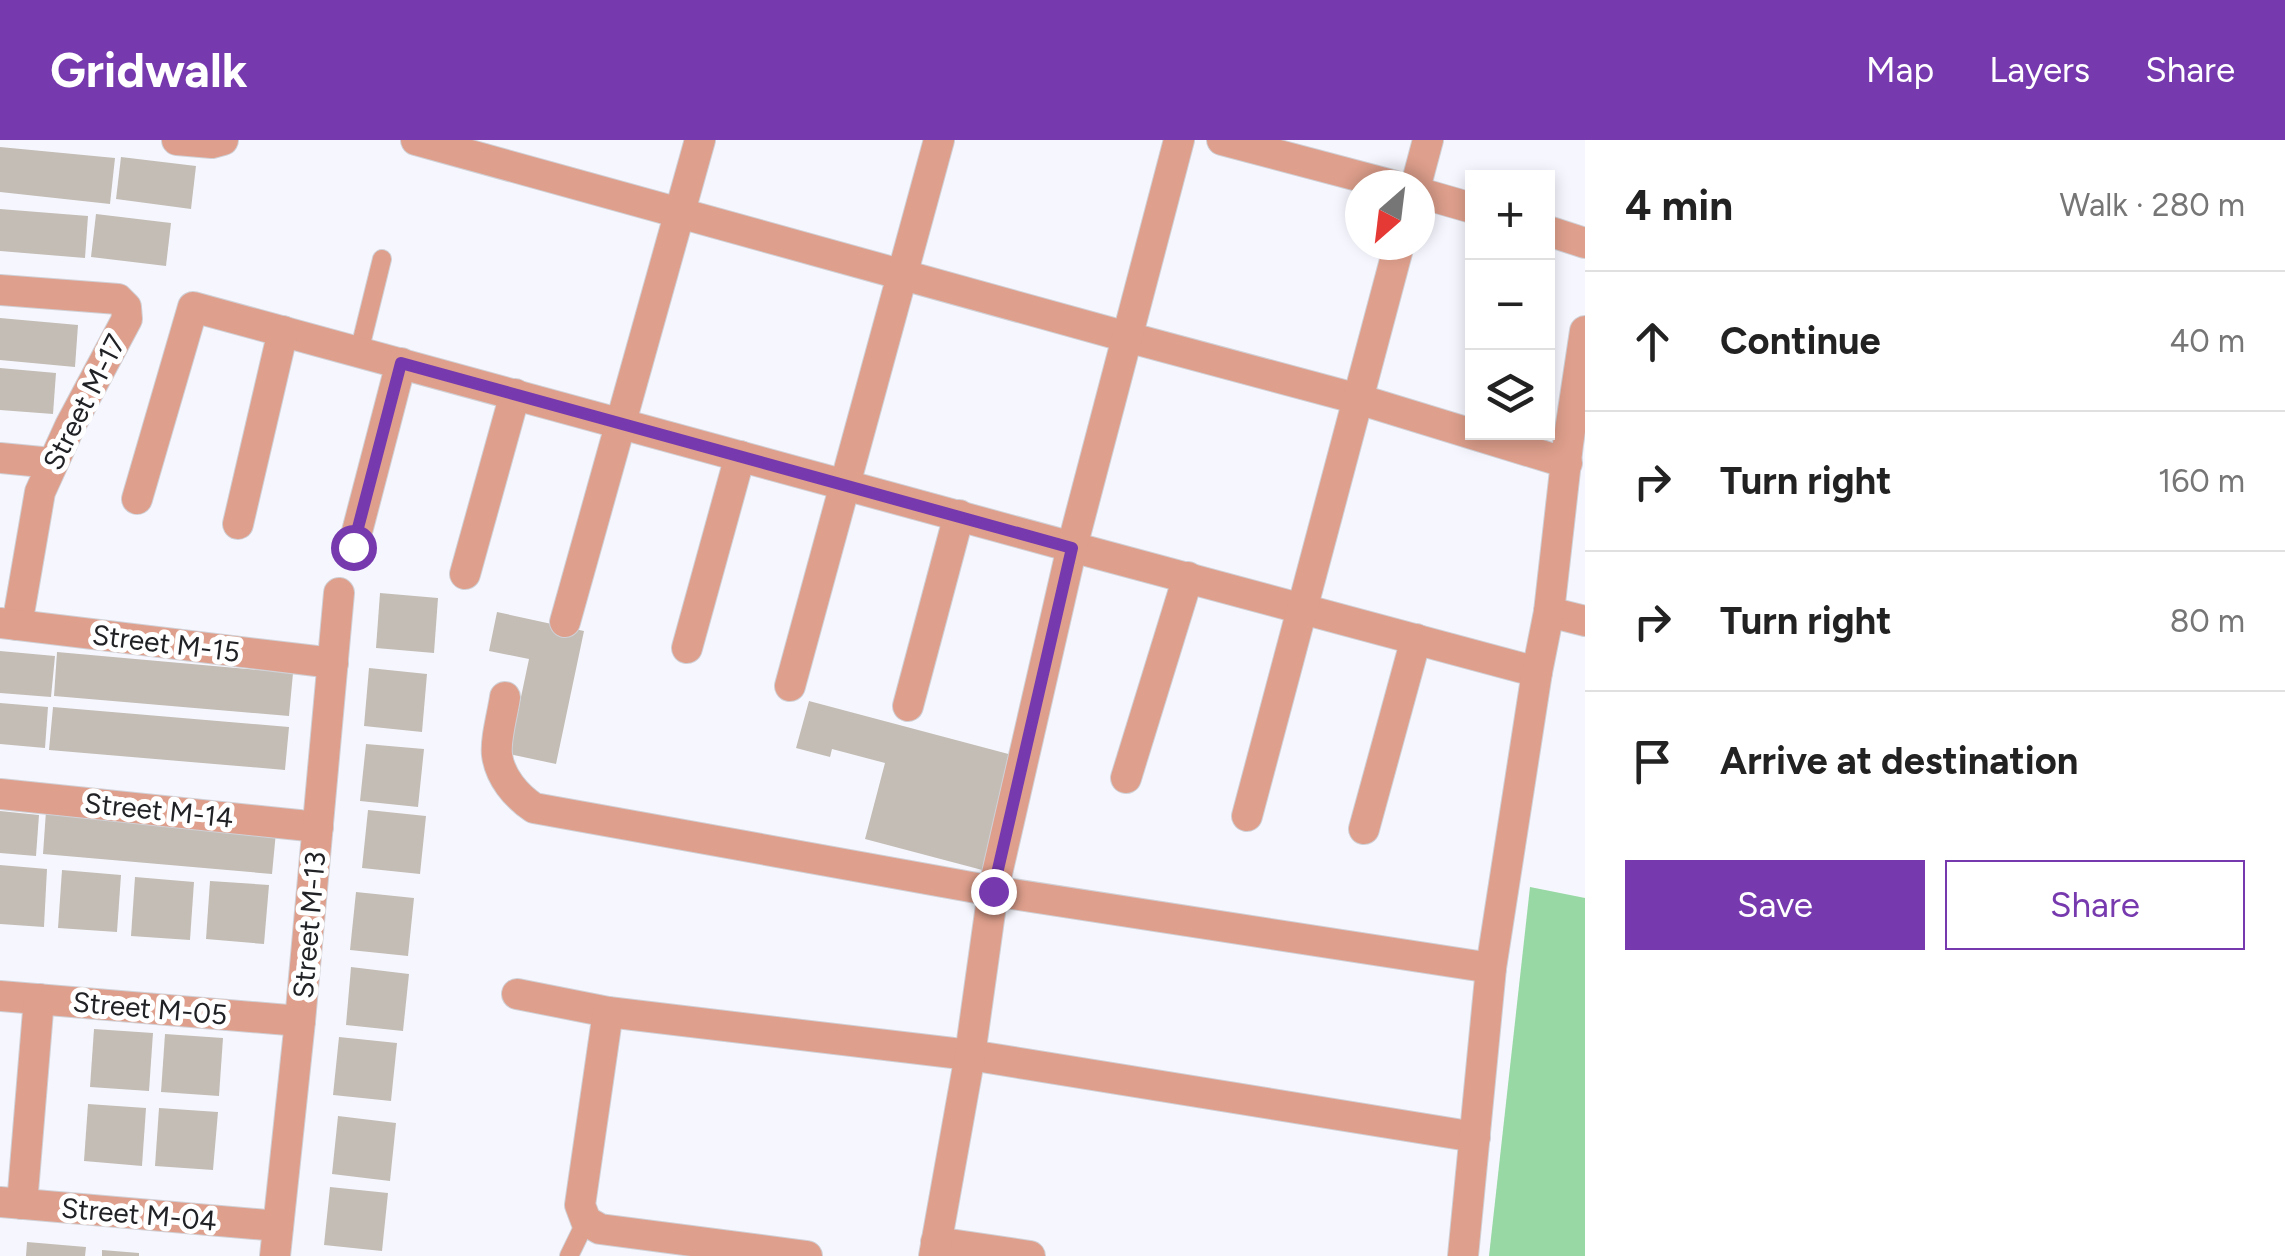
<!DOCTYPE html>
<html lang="en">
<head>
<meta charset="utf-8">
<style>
  :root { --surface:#fff; --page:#f6f6f6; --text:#222; --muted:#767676; --line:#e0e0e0; --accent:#7639ae }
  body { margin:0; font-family:Figtree,sans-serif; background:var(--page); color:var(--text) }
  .controls { position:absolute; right:30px; top:30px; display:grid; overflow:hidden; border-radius:0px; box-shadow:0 5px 15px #0003 }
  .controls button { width:90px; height:90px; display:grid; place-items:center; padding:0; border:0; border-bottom:2px solid var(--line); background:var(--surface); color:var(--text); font:50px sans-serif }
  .compass { position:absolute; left:1345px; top:30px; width:90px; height:90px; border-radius:50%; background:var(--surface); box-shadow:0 5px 15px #0003; rotate:208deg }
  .stop { position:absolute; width:30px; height:30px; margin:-22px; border:8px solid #7639ae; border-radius:50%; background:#fff }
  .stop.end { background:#7639ae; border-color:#fff; box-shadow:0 2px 10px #0008 }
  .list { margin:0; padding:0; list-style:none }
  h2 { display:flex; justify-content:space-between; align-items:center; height:130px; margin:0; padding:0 40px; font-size:42px }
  h2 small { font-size:32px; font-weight:400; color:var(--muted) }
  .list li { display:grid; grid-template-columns:65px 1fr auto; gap:30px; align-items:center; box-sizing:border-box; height:140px; padding:0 40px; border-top:2px solid var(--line) }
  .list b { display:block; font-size:38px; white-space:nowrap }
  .list em { font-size:32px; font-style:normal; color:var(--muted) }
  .actions { display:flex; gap:20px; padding:30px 40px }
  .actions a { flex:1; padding:22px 0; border:2px solid var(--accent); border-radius:0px; text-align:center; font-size:35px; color:var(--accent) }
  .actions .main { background:var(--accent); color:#fff }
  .icon { flex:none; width:55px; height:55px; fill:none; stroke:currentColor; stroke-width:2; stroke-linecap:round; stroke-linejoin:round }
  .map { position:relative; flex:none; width:1585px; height:1116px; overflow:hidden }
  header { display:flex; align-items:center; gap:60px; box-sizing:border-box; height:140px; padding:0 50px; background:var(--accent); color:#fff }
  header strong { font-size:48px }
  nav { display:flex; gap:55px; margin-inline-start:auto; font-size:35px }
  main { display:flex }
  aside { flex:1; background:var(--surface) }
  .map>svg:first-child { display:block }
</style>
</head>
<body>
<header>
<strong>Gridwalk</strong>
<nav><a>Map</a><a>Layers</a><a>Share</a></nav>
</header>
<main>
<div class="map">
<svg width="1585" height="1116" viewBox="0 0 1585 1116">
  <rect width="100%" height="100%" fill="#f6f7fe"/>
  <!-- green -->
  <path fill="#97d8a4" d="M1530,747L1585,758V1116H1489Z"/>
  <!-- building -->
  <g fill="#c3bdb6">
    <path d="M0,7L115,18L110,64L0,52Z"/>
    <path d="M121,17L196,26L191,69L116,59Z"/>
    <path d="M0,69L88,76L85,118L0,111Z"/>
    <path d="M96,74L171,83L166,126L91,117Z"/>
    <path d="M0,178L78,185L75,227L0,220Z"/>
    <path d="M0,228L56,233L53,274L0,270Z"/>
    <path d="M380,453L438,458L434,513L376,508Z"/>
    <path d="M497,472L584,491L556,624L509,614L529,519L489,511Z"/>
    <path d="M0,511L55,516L51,557L0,553Z"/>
    <path d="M57,512L293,533L289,576L54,556Z"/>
    <path d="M369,528L427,534L422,592L364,586Z"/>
    <path d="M809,561L1016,616L986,731L865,699L885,623L832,609L830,617L796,608Z"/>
    <path d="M0,563L48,567L45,608L0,604Z"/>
    <path d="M53,567L289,587L285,630L49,610Z"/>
    <path d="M366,604L424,609L418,667L360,661Z"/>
    <path d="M368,670L426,676L420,734L362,728Z"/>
    <path d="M0,671L39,675L36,716L0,713Z"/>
    <path d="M46,671L276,692L272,734L43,714Z"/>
    <path d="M0,725L47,729L44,787L0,784Z"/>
    <path d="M62,730L121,735L117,792L58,788Z"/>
    <path d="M135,737L194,742L190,800L131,796Z"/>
    <path d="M210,741L269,745L264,804L206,799Z"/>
    <path d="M356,752L414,758L408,816L350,810Z"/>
    <path d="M351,827L409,834L403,891L346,885Z"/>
    <path d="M94,889L153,893L149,951L90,947Z"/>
    <path d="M165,894L223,898L219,956L161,952Z"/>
    <path d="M339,897L397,903L391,961L333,955Z"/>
    <path d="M88,964L146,968L142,1026L84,1021Z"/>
    <path d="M159,968L218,972L213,1030L155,1026Z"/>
    <path d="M338,976L396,983L390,1041L332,1034Z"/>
    <path d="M330,1047L388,1053L382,1111L324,1105Z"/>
    <path d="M27,1102L86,1107L85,1116H26Z"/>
    <path d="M102,1110L139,1113V1116H102Z"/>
  </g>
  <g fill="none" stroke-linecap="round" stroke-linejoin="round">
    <!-- lane casing -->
    <g stroke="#d0d1d7" stroke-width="20">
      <g id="lane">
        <path d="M359,212L382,119"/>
        <path d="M569,1116L586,1081"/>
      </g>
    </g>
    <!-- street casing -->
    <g stroke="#d0d1d7" stroke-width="32">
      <g id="street">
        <path d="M177,0L212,3L223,0"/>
        <path d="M416,0L1127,197L1358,259L1567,323"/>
        <path d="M1222,0L1392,45"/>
        <path d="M1416,45L1428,0"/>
        <path d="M1420,53L1472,68"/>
        <path d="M1548,91L1585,103"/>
        <path d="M0,150L118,159L126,167L127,179L70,286L40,352L17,485"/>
        <path d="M0,318L52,323"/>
        <path d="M137,359L193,167L1072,407L1537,532"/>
        <path d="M238,384L283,191"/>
        <path d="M353,407L401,223"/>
        <path d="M465,434L515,254"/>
        <path d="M1549,472L1585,481"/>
        <path d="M565,482L700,0"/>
        <path d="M0,483L333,523"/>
        <path d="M687,508L740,316"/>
        <path d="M790,546L939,0"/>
        <path d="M505,557C503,572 495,600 497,615C500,637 516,656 534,668L993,751L1491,828"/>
        <path d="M908,566L959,375"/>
        <path d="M1126,638L1188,437"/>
        <path d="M0,654L318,687"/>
        <path d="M1247,676L1399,105"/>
        <path d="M1364,689L1416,499"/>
        <path d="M517,854L608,872L970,915L1475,997"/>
        <path d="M0,856L300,881"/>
        <path d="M608,872L580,1065L586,1081L600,1089L807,1116"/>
        <path d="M0,1062L278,1086"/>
        <path d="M22,1064L39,859"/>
        <path d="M936,1102L1030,1116"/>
        <path d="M275,1116L300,881L339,453"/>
        <path d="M934,1116L970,915L993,751L1072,407L1179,0"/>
        <path d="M1463,1116L1491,828L1537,532L1549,472L1568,304L1585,191"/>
      </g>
    </g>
    <!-- lane -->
    <use href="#lane" stroke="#de9f8c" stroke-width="18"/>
    <!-- street -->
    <use href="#street" stroke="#de9f8c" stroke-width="30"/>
  </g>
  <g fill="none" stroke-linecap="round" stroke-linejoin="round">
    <!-- route -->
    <path stroke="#7639ae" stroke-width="12" d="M353,407L401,223L1072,408L993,751"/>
  </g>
  <g text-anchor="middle" stroke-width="10" stroke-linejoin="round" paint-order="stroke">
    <!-- street labels -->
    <g font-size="28" fill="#212225" stroke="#fff">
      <text transform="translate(84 262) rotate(-63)" y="10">Street M-17</text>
      <text transform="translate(166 503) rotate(7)" y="10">Street M-15</text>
      <text transform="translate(159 670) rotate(6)" y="10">Street M-14</text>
      <text transform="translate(309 785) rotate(-85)" y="10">Street M-13</text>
      <text transform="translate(150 868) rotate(5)" y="10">Street M-05</text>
      <text transform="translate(139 1074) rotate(5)" y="10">Street M-04</text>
    </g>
  </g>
</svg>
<div class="controls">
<button>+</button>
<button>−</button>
<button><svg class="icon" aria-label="layers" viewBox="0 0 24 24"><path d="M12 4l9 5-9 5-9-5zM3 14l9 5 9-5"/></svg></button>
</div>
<svg class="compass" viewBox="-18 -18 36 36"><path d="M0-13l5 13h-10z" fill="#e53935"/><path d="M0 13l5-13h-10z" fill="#767676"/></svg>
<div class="stop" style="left:353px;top:407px"></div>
<div class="stop end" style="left:993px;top:751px"></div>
</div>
<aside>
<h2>4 min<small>Walk · 280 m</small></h2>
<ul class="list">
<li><svg class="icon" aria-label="ahead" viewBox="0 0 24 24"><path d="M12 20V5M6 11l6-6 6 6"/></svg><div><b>Continue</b></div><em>40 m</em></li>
<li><svg class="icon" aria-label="right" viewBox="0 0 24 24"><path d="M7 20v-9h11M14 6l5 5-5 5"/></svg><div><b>Turn right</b></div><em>160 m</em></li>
<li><svg class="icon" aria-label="right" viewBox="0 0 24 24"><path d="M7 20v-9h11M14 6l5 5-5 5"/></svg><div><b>Turn right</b></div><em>80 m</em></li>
<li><svg class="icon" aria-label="arrive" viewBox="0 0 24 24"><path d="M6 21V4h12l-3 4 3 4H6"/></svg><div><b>Arrive at destination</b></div></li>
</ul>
<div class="actions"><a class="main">Save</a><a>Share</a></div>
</aside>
</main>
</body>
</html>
